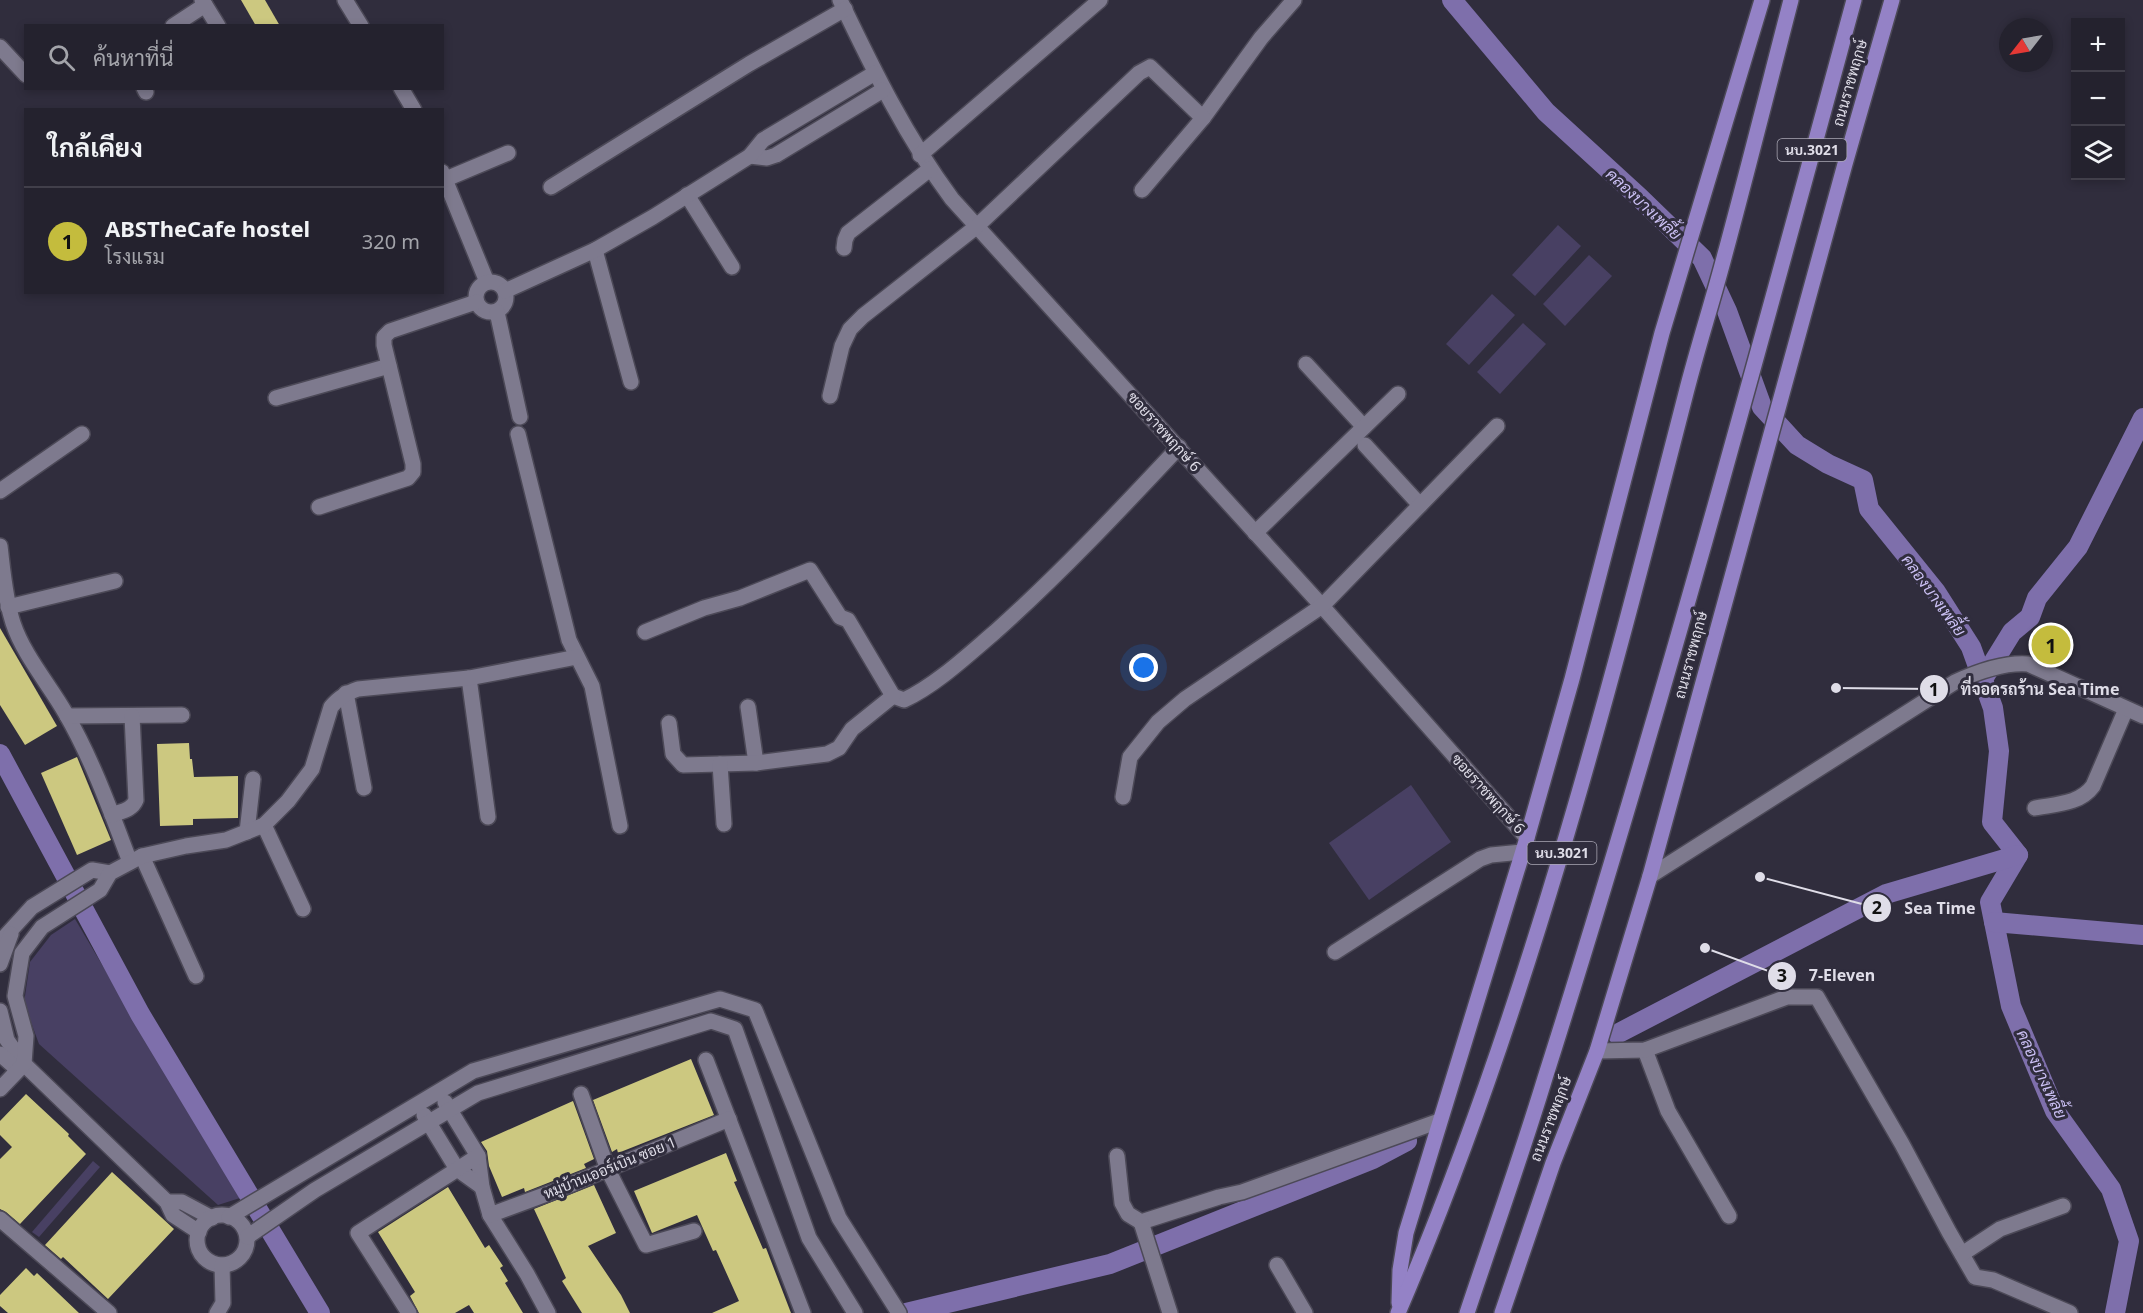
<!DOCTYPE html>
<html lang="th">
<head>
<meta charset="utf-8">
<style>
  :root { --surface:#24222e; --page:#302f3a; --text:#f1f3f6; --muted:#a3a4aa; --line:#413f4a; --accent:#c4bc3d }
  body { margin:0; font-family:"Noto Sans",Sarabun,sans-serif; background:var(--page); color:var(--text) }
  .controls { position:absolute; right:18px; top:18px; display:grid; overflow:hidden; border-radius:0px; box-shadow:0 3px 9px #0003 }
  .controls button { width:54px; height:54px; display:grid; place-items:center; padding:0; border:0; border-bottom:2px solid var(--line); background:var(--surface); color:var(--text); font:30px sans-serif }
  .compass { position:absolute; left:1999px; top:18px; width:54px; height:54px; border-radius:50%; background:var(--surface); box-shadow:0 3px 9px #0003; rotate:239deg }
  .you { position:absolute; left:1144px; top:668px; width:21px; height:21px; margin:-15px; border:4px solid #fff; border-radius:50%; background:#1a73e8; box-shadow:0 0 0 9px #1a73e833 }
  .badge { display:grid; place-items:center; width:39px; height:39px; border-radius:50%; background:var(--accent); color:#111; font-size:20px; font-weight:700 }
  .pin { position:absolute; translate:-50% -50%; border:3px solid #fff; box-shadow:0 2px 6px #0006 }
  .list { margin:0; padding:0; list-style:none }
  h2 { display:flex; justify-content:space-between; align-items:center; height:78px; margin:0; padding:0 24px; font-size:26px }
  h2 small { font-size:20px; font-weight:400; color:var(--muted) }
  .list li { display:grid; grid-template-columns:39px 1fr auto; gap:18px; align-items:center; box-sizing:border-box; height:108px; padding:0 24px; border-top:2px solid var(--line) }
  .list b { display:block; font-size:22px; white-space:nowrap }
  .list p { margin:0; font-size:20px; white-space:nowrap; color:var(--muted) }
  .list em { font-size:20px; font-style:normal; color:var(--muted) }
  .icon { flex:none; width:33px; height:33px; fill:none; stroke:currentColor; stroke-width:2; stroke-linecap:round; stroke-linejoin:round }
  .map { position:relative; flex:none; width:2143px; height:1313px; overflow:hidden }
  .search { position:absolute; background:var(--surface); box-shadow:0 3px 9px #0003; left:24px; top:24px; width:420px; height:66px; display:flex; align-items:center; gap:15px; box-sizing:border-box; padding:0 21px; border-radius:0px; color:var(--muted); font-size:22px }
  .panel { position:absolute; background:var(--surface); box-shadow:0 3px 9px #0003; left:24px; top:108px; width:420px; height:186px; border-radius:0px }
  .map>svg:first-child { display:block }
</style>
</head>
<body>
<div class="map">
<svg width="2143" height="1313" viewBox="0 0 2143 1313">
  <rect width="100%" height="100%" fill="#302d3d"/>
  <!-- green -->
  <g fill="#484063">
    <path d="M1558,225L1581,246L1535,296L1512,275Z"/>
    <path d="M1589,255L1612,276L1565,326L1543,304Z"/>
    <path d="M1492,294L1515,315L1469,365L1446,344Z"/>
    <path d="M1523,323L1546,344L1500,394L1477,372Z"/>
    <path d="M1411,785L1451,842L1369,900L1329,843Z"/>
    <path d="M75,919L240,1198L218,1205L39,1044L24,1003L30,962L51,935Z"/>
    <path d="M93,1161L100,1167L39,1237L32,1232Z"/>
  </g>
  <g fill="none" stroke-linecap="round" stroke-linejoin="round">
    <!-- canal -->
    <g stroke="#7e6fab" stroke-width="20">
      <path d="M1452,0L1546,112L1640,198L1702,258L1727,311L1762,407L1797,445L1828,464L1863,480L1869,509L1936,592L1971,647L1993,708L1999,751L1992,822L2018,855L1990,902L2011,1006L2055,1111L2111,1189L2129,1241L2115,1313"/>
      <path d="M1983,679L2012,632L2030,617L2037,598L2078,547L2143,418"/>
      <path d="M0,754L140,1014L320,1313"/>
      <path d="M1994,922L2143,935"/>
      <path d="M1617,1034L1886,894L2018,855"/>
      <path d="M906,1313L1110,1264L1373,1159L1407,1141"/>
    </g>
  </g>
  <!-- building -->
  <g fill="#ccc880">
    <path d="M241,0H265L280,26H256Z"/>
    <path d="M0,628L57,726L25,745L0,705Z"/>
    <path d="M189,743L190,759H192L194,777L238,776V818L193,819V825L160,826L157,744Z"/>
    <path d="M77,757L111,840L77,855L41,773Z"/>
    <path d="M691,1059L714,1115L618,1153L617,1149L612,1152L593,1100Z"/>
    <path d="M26,1094L69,1134L68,1136L86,1154L20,1224L6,1212L0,1209V1159L12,1147L0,1135V1121Z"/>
    <path d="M573,1101L594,1159L584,1164L586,1168L525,1192L524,1188L502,1197L489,1166L487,1151L481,1142Z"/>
    <path d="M726,1153L737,1181L734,1182L763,1249L766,1248L791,1313H712L739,1301L716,1250L713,1251L697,1215L652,1233L634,1191Z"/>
    <path d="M112,1172L174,1229L108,1299L63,1257L61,1259L45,1245Z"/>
    <path d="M594,1185L616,1233L588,1246L621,1295L630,1313H582L562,1281L566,1278L534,1209Z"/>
    <path d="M448,1187L485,1248L489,1245L503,1266L500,1268L508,1281L505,1283L523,1313H474L469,1305L455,1313H419L410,1296L415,1292L378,1232Z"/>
    <path d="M26,1268L34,1276L37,1273L79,1313H8L0,1306V1295Z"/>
  </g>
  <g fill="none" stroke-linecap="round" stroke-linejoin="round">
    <!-- minor casing -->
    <g stroke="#4c4957" stroke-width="18">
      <g id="minor">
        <path d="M202,0L218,26"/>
        <path d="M345,0L361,26"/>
        <path d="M840,0C873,69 906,137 952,199L1322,606L1527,838"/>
        <path d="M173,26L205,5"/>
        <path d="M0,47L26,75"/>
        <path d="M144,88L146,92"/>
        <path d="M401,88L414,110"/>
        <path d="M1203,118L1261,38L1294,0"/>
        <path d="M920,155L1100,0"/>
        <path d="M750,156L767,158L776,155L883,90"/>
        <path d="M442,172L487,282"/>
        <path d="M446,179L508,153"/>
        <path d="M551,187L749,64L845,9"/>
        <path d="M687,195L732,267"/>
        <path d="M844,248L845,240L848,233L930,169"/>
        <path d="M595,250L631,382"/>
        <circle cx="491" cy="297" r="15"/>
        <path d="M505,291L595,250L653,217L750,156L763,140L875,73"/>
        <path d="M497,312L520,417"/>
        <path d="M1306,364L1364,427"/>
        <path d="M830,396L842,346L850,329L863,316L976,227L1139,73L1150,67L1203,118L1142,190"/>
        <path d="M276,398L389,366"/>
        <path d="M518,434L569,640L592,686L620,826"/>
        <path d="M1365,445L1420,505"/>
        <path d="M0,491L82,434"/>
        <path d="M319,507L408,478L413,472V464L384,345V337L390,331L476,302"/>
        <path d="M1255,533L1398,394"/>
        <path d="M0,546C3,571 5,598 13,623C24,656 49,684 66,714C93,761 111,812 130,862"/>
        <path d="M8,607L115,581"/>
        <path d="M645,632L704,608L740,598L810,570L840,617L848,620L893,696L904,700C936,685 968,655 995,632C1060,574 1119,511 1179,447"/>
        <path d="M469,678L488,817"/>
        <path d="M346,693L364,788"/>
        <path d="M748,707L756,763"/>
        <path d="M67,716L182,715"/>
        <path d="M669,723L673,754L683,765L756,763L827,754L839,748L852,729L893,696"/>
        <path d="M720,764L724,824"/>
        <path d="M1123,797L1130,757L1158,722L1185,699L1322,606L1497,426"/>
        <path d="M2035,808C2056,804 2080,804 2093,786L2126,709"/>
        <path d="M112,815C122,811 132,810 136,800L132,716"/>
        <path d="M264,825L303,909"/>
        <path d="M247,832L253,779"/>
        <path d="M142,856L196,976"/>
        <path d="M1650,876L1955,682C1977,672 2004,662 2028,664L2143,716"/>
        <path d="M0,942L32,907L92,870L110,873"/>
        <path d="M1335,952L1480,859L1491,855L1522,852"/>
        <path d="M0,964L11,934"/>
        <path d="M0,1011L7,1040L24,1064L167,1202L173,1215L199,1232"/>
        <path d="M1645,1050L1668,1111L1729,1216"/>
        <path d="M1597,1051L1645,1050L1787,997H1817L1902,1144L1949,1232L1975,1277L1993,1280L2070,1313"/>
        <path d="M0,1054L18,1070"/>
        <path d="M706,1060L803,1313"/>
        <path d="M0,1089L24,1064L26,1036L15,996L22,953L42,927L100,890L110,873L142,856L186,846L226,840L264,825L288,801L312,769L331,707C339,697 347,693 358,689L469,678L577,657"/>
        <path d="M581,1094L608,1170L646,1245L694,1231"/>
        <path d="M445,1102L478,1156L482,1187L490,1215L527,1274L548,1313"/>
        <path d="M424,1115L457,1169L482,1187"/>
        <path d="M1117,1156L1122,1203L1128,1214L1141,1222L1219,1197L1242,1192L1439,1121"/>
        <path d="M167,1202H182L212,1218"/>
        <path d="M490,1215L555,1191L729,1119"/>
        <circle cx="222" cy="1240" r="25"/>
        <path d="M229,1217L473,1071L720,999L755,1010L839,1218L899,1313"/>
        <path d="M0,1219L109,1313"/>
        <path d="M1141,1222L1170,1313"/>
        <path d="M247,1237L315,1190L478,1093L711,1021L735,1029L809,1238L855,1313"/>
        <path d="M1962,1254L2000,1229L2063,1206"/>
        <path d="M1277,1265L1305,1313"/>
        <path d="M217,1313L223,1303L222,1265"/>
        <path d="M409,1313L358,1233L478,1156"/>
      </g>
    </g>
    <!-- major casing -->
    <g stroke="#4c4957" stroke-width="18">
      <g id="major">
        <path d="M1399,1303L1400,1270L1406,1233L1527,838L1572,679L1662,333L1762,0"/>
        <path d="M1398,1313C1525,1017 1606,704 1686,393C1698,346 1713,300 1725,254C1748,169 1769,85 1791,0"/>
        <path d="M1467,1313C1493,1235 1521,1157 1545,1078C1658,722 1756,361 1854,0"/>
        <path d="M1502,1313L1553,1163L1597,1051L1650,876L1845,164L1892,0"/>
      </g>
    </g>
    <!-- minor -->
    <use href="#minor" stroke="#7e7a8e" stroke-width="15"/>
    <!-- major -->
    <use href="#major" stroke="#9482c6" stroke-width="15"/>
  </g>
  <g text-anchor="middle" stroke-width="6" stroke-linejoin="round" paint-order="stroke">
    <!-- shield labels -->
    <g fill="#302d3d" stroke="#aaa8b5" stroke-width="1.5">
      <rect x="1777.5" y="139" width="69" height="22" rx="4.5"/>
      <rect x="1527.5" y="842" width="69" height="22" rx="4.5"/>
    </g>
    <g font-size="14" font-weight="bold" fill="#dfdde8">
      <text x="1812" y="155">นบ.3021</text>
      <text x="1562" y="858">นบ.3021</text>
    </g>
    <!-- street labels -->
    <g font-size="15" fill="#dfdde8" stroke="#302d3d">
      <text transform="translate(1850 83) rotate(-74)" y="5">ถนนราชพฤกษ์</text>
      <text transform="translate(1164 432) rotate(48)" y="5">ซอยราชพฤกษ์ 6</text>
      <text transform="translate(1691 655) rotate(-75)" y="5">ถนนราชพฤกษ์</text>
      <text transform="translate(1488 794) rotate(48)" y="5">ซอยราชพฤกษ์ 6</text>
      <text transform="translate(1551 1119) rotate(-69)" y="5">ถนนราชพฤกษ์</text>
      <text transform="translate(610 1168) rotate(-22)" y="5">หมู่บ้านเออร์เบิน ซอย 1</text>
    </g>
    <!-- water labels -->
    <g font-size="16" font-style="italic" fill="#cbc0f4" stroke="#302d3d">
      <text transform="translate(1644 204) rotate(43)" y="6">คลองบางเพลี้ย</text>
      <text transform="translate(1934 595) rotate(54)" y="6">คลองบางเพลี้ย</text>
      <text transform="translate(2042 1074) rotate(65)" y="6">คลองบางเพลี้ย</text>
    </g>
  </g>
  <!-- callouts -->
  <path fill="none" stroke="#dfdde8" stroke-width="2" d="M1836 688L1934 689M1760 877L1877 908M1705 948L1782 976"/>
  <g fill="#dfdde8" stroke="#302d3d" stroke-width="2">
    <circle cx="1836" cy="688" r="6"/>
    <circle cx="1760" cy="877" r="6"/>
    <circle cx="1705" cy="948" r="6"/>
    <circle cx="1934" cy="689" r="15"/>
    <circle cx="1877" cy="908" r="15"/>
    <circle cx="1782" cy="976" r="15"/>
  </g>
  <g font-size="18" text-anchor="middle" font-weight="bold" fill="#111">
    <text x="1934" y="696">1</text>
    <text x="1877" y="914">2</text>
    <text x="1782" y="982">3</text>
  </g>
  <g font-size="16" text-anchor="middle" font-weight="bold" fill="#dfdde8" stroke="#302d3d" stroke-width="6" stroke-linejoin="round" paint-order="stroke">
    <text x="2040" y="695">ที่จอดรถร้าน Sea Time</text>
    <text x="1940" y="914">Sea Time</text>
    <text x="1842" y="981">7-Eleven</text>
  </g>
</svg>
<div class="controls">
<button>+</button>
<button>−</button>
<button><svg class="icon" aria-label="layers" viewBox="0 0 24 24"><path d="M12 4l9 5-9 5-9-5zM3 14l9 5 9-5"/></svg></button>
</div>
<svg class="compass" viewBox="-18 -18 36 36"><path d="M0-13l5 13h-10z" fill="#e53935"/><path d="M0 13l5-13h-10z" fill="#a3a4aa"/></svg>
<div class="you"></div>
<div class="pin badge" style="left:2051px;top:645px">1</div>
<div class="search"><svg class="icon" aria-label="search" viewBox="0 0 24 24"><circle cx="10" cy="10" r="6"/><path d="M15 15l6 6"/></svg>ค้นหาที่นี่</div>
<section class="panel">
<h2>ใกล้เคียง<small></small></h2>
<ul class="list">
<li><span class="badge">1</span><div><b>ABSTheCafe hostel</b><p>โรงแรม</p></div><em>320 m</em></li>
</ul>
</section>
</div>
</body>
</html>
